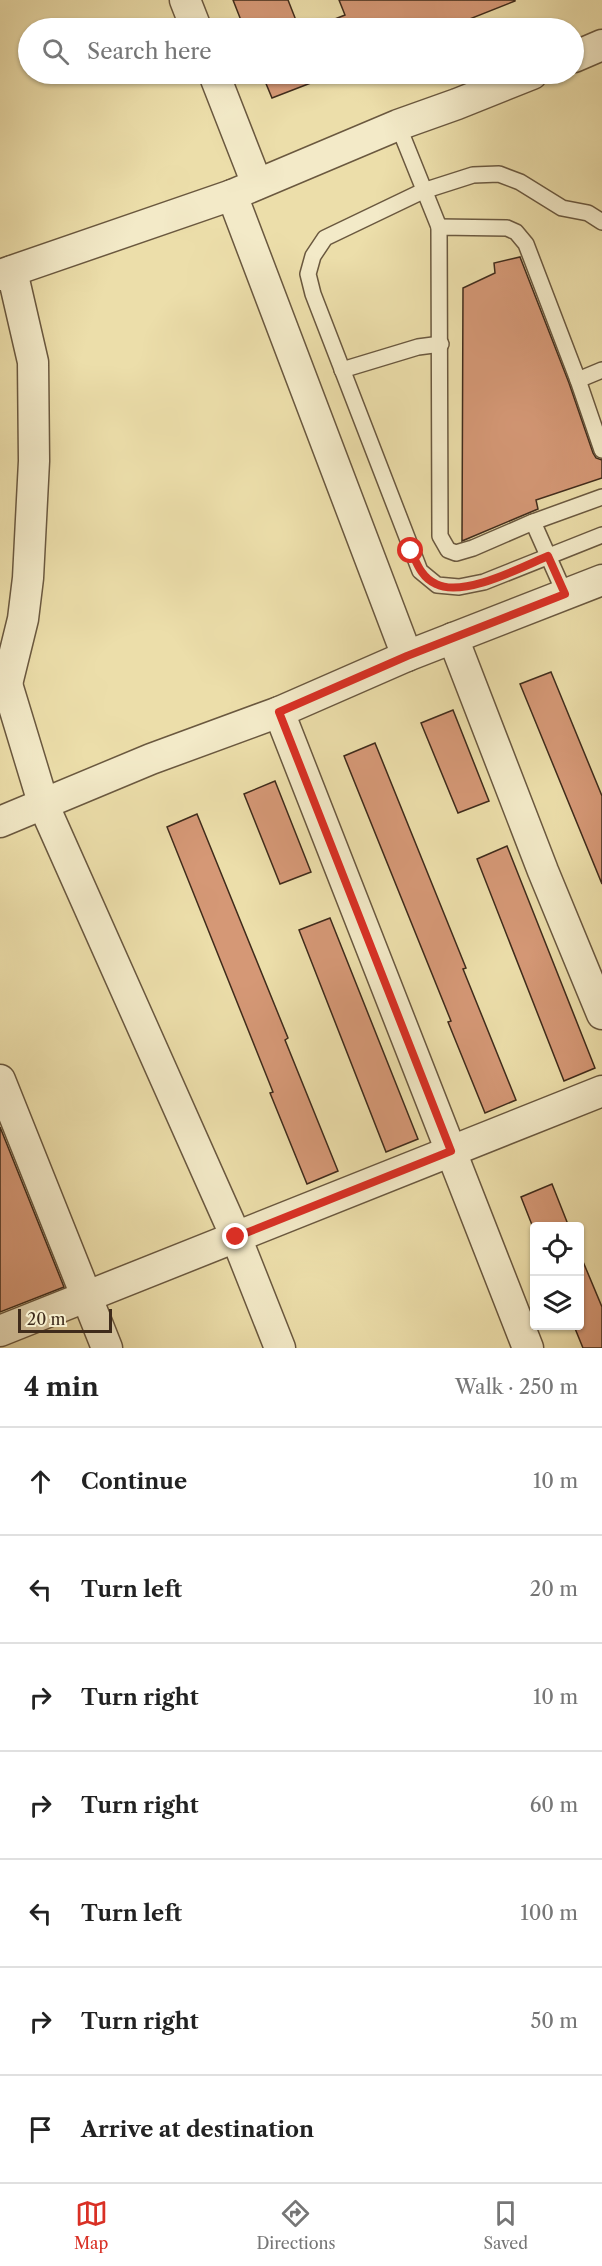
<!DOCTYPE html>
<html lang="en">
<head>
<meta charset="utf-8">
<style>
  :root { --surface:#fff; --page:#f2f2f2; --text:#222; --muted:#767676; --line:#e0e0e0; --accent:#d93025 }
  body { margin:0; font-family:"Libre Caslon Text",serif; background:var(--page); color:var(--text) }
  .controls { position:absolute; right:18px; bottom:18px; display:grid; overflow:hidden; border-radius:6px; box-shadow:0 2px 4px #0004 }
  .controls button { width:54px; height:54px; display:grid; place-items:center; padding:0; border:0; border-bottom:2px solid var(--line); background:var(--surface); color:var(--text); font:30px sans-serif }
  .scale { position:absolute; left:18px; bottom:15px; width:94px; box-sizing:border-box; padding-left:6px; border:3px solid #3f2b1b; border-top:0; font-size:16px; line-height:21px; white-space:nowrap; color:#3f2b1b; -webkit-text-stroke:4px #f3eac8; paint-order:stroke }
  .stop { position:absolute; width:18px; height:18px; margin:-14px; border:4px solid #d93025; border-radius:50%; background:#fff }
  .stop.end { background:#d93025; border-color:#fff; box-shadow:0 2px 6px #0008 }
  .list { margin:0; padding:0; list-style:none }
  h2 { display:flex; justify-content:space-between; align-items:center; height:78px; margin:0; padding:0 24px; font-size:26px }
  h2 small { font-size:20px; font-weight:400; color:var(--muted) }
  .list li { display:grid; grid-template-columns:39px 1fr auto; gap:18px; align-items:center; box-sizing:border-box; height:108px; padding:0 24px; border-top:2px solid var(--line) }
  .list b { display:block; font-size:22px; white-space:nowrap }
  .list em { font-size:20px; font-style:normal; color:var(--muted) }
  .icon { flex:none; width:33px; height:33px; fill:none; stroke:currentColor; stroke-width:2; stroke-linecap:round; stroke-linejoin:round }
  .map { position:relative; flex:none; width:602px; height:1348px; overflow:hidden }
  .search { position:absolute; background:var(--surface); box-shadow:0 2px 4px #0004; left:18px; right:18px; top:18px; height:66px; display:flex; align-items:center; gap:15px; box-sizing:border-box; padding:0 21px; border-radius:33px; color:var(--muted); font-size:22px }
  .sheet { height:834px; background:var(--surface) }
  nav { display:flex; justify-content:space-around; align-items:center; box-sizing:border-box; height:84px; border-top:2px solid var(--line); background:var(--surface); font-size:16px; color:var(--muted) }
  nav a { display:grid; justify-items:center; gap:3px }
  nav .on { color:var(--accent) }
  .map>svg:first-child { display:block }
</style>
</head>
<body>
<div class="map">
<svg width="602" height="1348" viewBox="0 0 602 1348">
  <rect width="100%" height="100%" fill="#ecdeaa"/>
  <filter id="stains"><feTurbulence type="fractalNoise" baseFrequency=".00333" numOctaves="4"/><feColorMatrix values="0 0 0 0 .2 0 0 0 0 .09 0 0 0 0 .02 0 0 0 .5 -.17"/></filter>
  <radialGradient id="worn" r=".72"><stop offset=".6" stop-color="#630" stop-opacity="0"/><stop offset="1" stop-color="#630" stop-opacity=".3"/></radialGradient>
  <!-- building -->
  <g fill="#d59876" stroke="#3f2b1b" stroke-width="1.5">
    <path d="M233,0H288L299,28H244Z"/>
    <path d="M339,0H515V1L447,28H312L345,15Z"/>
    <path d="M262,74H334L272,98Z"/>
    <path d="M520,257L569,383L593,453L596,458L602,460V478L536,500L538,509L462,541L463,288L495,273L494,263Z"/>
    <path d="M551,672L602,796V884L520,684Z"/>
    <path d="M453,710L489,801L458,813L421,723Z"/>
    <path d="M375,743L466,968L463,969L516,1100L485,1113L448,1022L451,1021L344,756Z"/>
    <path d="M275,781L311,872L280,884L244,794Z"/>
    <path d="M197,814L288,1038L285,1040L338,1171L307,1184L270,1093L273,1092L167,827Z"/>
    <path d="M507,846L595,1068L564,1081L477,859Z"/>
    <path d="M330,918L418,1139L386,1152L299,930Z"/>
    <path d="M0,1127L64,1287L0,1312Z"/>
    <path d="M552,1184L569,1227H534V1230L521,1197Z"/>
    <path d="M579,1252L602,1307V1348H583L574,1326H579Z"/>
  </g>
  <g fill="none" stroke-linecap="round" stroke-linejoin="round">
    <!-- service casing -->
    <g stroke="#6a583f" stroke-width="18">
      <g id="service">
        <path d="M398,125L439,227"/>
        <path d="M602,222L588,213L562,208L520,182L499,174L473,175L423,191L325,238L313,256L308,274L313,294L420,571L437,585L459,587L484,582L602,535"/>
        <path d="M342,370L418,347L441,344"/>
        <path d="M578,380L602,370"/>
        <path d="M602,450L578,380L526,244L516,232L507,228L439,227L440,536L448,550L456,553L473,548L533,522L602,497"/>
        <path d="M533,522L565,594"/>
      </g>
    </g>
    <!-- minor casing -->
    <g stroke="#6a583f" stroke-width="33">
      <g id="minor">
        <path d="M185,0L196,28"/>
        <path d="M574,57L602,45"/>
        <path d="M214,74L257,184"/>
        <path d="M232,195L407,656"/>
        <path d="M0,275L232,195L398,125L457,104L532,74"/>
        <path d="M453,638L543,871L602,1014"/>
        <path d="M0,671L7,684L44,806L236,1237L280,1348"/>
        <path d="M7,684L23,619L28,578L34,461L33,362L12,271"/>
        <path d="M279,712L528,1348"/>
        <path d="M0,822L151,759L279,712L407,656L602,580"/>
        <path d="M0,1080L107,1348"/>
        <path d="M0,1331L602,1091"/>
      </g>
    </g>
    <!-- service -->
    <use href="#service" stroke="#f3eac8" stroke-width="15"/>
    <!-- minor -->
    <use href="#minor" stroke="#f3eac8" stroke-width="30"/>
  </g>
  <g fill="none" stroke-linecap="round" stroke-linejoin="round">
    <!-- route -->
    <path stroke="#d93025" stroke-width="8" d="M236,1237L451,1151L279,712L407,656L565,594L548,556C522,567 463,598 436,584C422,578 417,564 411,551"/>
  </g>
  <rect width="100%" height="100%" filter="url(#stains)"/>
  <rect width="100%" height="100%" fill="url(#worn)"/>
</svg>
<div class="controls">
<button><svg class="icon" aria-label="locate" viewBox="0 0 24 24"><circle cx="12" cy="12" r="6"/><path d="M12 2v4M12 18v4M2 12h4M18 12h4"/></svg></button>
<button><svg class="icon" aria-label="layers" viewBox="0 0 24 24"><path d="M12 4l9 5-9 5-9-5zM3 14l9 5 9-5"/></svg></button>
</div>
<div class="scale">20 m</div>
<div class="stop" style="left:411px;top:551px"></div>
<div class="stop end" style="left:236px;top:1237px"></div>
<div class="search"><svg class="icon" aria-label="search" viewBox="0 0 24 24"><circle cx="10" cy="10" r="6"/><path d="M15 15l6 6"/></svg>Search here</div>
</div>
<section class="sheet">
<h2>4 min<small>Walk · 250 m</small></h2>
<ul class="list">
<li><svg class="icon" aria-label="ahead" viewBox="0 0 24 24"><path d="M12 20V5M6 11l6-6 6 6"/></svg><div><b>Continue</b></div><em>10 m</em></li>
<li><svg class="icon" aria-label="left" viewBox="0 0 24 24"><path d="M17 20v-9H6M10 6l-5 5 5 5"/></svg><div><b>Turn left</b></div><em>20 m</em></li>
<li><svg class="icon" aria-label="right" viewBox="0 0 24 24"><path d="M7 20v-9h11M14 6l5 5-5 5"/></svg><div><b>Turn right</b></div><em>10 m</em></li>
<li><svg class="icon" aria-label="right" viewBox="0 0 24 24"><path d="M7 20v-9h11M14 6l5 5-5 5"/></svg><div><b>Turn right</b></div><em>60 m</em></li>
<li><svg class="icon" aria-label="left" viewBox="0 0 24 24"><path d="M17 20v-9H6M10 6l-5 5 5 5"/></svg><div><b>Turn left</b></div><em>100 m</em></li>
<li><svg class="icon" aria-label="right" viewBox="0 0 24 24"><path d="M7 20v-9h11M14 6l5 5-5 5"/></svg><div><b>Turn right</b></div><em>50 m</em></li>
<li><svg class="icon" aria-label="arrive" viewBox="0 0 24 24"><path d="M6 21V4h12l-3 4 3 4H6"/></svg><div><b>Arrive at destination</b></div></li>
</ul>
</section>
<nav>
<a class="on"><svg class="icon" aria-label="map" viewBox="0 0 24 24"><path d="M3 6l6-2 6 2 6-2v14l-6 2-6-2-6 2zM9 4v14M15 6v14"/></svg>Map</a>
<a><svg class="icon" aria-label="directions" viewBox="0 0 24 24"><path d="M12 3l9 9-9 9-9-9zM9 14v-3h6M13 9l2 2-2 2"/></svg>Directions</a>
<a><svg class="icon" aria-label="saved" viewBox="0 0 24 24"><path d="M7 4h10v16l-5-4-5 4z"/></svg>Saved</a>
</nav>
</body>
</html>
